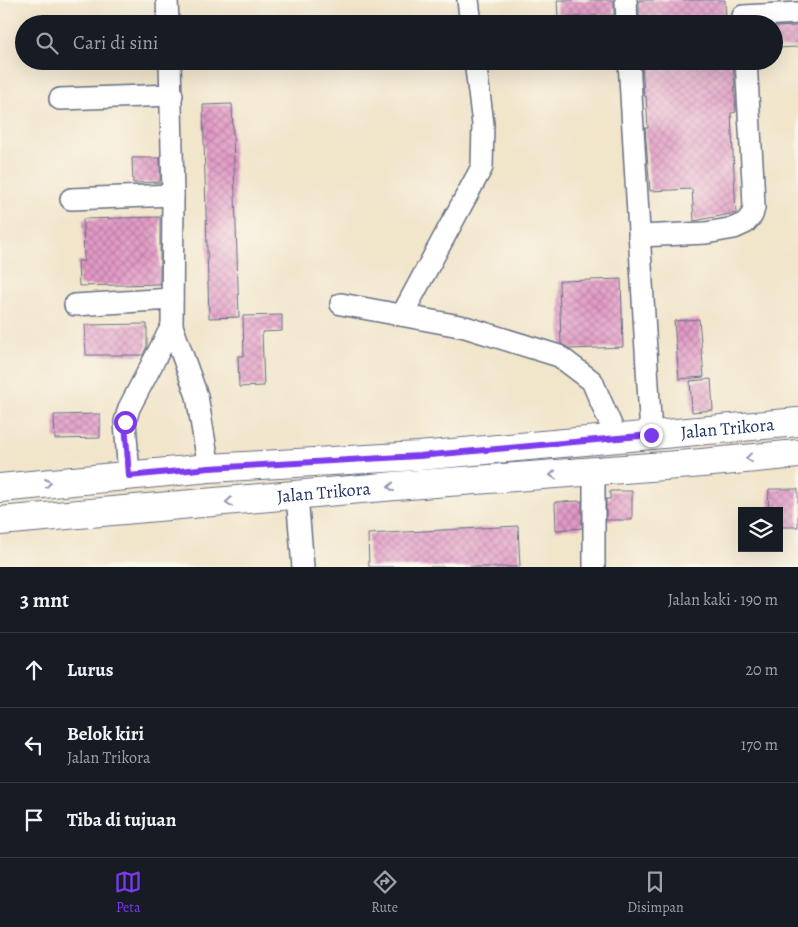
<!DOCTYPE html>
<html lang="id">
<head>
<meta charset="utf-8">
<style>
  :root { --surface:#171b24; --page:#20242c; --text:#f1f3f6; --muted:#9ea1a6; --line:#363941; --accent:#7c3aed }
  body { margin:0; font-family:Alegreya,serif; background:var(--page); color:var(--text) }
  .controls { position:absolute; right:15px; bottom:15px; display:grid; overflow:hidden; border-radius:0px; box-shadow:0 5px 20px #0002 }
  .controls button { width:45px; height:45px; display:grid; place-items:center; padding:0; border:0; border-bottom:1px solid var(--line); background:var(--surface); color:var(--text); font:25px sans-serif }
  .stop { position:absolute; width:15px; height:15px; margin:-11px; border:4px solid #7c3aed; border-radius:50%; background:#fff }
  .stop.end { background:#7c3aed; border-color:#fff; box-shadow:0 1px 5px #0008 }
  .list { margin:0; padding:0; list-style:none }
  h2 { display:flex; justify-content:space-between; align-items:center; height:65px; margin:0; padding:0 20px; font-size:21px }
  h2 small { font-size:16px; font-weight:400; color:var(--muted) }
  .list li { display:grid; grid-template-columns:32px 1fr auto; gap:15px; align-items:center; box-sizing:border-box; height:75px; padding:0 20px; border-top:1px solid var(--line) }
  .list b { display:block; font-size:19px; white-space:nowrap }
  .list p { margin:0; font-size:16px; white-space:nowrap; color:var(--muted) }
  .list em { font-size:16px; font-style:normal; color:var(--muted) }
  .icon { flex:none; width:28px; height:28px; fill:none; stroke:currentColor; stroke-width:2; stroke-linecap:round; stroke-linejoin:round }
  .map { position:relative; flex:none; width:798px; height:567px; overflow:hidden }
  .search { position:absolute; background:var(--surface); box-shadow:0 5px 20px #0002; left:15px; right:15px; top:15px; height:55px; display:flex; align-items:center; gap:12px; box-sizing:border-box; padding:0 18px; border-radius:28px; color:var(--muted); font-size:19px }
  .sheet { height:290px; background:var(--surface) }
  nav { display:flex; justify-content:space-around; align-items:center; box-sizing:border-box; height:70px; border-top:1px solid var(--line); background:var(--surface); font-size:14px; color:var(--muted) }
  nav a { display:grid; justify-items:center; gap:2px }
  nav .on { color:var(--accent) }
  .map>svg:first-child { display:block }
</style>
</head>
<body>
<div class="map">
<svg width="798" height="567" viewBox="0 0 798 567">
  <defs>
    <pattern id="building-cross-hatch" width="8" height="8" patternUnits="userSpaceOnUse" patternTransform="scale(1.25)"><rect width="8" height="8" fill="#e299c5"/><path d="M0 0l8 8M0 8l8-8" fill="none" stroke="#b67da3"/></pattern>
  </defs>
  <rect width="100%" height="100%" fill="#fbf7ec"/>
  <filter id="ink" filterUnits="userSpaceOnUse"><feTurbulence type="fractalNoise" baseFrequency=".02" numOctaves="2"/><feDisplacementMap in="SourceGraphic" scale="10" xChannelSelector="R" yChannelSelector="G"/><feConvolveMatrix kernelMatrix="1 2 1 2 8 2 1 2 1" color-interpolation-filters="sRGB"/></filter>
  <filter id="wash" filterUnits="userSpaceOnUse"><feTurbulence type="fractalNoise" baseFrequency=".0096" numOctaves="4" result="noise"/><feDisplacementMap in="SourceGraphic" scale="20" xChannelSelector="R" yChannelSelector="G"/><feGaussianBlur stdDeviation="1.12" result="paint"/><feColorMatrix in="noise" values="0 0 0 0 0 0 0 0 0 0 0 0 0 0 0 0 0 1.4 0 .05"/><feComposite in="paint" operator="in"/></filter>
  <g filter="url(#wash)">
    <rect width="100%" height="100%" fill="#f1e5ca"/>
    <g id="blocks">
      <!-- building -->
      <g fill="url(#building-cross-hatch)">
        <path d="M557,0H614V15L558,18Z"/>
        <path d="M639,0H725L726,24H639Z"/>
        <path d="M798,26V47L774,48V27Z"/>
        <path d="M642,61H733L736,112L731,113L736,213L694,221L692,189L650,191L645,128H648L646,96H644Z"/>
        <path d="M232,104L239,317L209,318L203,105Z"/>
        <path d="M132,158H160V182L133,183Z"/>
        <path d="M160,217V284L79,286L78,261H84L83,219Z"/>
        <path d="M621,279L623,347L571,349L561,344L559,281Z"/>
        <path d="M282,315V331L262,332L264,386L239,387L238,356H244L243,316Z"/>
        <path d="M699,319L704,377L679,379L674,321Z"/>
        <path d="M147,324V346L143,355H86L85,325Z"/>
        <path d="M711,379L713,410L692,412L690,381Z"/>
        <path d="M100,414V438L55,439L54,415Z"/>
        <path d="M769,489H798V527H779V511H768Z"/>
        <path d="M610,491H632V520H606V499H610Z"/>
        <path d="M582,501V528L556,530L555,502Z"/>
        <path d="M518,526L520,567H369L368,534Z"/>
      </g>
    </g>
  </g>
  <g filter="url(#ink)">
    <use href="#blocks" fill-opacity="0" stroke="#666f84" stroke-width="1"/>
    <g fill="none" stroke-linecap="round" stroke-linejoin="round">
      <!-- minor casing -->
      <g stroke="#666f84" stroke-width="24">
        <g id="minor">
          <path d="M167,0L168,24"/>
          <path d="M468,0L471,24"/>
          <path d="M626,0L627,24"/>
          <path d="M743,16L798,13"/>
          <path d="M170,61L173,195L172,326L197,396L209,468"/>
          <path d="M629,61L651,435"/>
          <path d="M60,99L172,95"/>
          <path d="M71,199L173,195"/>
          <path d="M639,236L706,233L734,228L745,223L752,215L754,208L753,181L746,61"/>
          <path d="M341,304L465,327L559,356L592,381L617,439"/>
          <path d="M75,305L172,299"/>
          <path d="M402,315L482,167L483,124L475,61"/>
          <path d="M129,476L125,422L129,408L172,326"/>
          <path d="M297,496L303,567"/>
          <path d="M594,567V472"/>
        </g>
      </g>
      <!-- major casing -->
      <g stroke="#666f84" stroke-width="30">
        <g id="major">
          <path id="s1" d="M0,488L209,468L419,456L798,422"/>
          <path id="s2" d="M0,521L395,486L691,464L798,454"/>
        </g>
      </g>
      <!-- minor -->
      <use href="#minor" stroke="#fff" stroke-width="21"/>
      <!-- major -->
      <use href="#major" stroke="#fff" stroke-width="28"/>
    </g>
    <!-- one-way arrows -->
    <defs><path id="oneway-chevron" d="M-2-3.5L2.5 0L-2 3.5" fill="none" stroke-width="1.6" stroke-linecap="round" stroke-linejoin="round" transform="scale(1.25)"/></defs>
    <g stroke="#8d97ae">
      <use href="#oneway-chevron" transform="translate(749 458) rotate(174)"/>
      <use href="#oneway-chevron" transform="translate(553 475) rotate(176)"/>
      <use href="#oneway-chevron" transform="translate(48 483) rotate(-6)"/>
      <use href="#oneway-chevron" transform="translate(391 487) rotate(175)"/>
      <use href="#oneway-chevron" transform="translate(229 502) rotate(175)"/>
    </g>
  </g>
  <g fill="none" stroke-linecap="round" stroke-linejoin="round" filter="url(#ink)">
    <!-- route -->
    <path stroke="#7c3aed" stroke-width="6" d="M125,422L129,476L209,468L419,456L651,435"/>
  </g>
  <g text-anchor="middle" stroke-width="4.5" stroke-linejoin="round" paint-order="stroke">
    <!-- street labels -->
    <g font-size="18" fill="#1b2f5e" stroke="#fbf7ec">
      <text dy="6" stroke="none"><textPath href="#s1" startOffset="730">Jalan Trikora</textPath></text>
      <text dy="6" stroke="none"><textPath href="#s2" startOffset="325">Jalan Trikora</textPath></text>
    </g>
  </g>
</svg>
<div class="controls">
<button><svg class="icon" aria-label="layers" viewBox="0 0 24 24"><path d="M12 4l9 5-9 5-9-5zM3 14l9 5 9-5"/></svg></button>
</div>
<div class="stop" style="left:125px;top:422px"></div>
<div class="stop end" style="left:651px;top:435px"></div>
<div class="search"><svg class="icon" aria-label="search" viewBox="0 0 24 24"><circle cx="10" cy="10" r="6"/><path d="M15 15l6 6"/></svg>Cari di sini</div>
</div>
<section class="sheet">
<h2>3 mnt<small>Jalan kaki · 190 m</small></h2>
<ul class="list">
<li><svg class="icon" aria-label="ahead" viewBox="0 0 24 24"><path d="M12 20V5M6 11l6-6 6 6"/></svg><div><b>Lurus</b></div><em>20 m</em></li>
<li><svg class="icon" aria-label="left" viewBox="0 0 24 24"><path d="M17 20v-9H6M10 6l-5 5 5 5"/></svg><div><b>Belok kiri</b><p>Jalan Trikora</p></div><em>170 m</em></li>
<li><svg class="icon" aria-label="arrive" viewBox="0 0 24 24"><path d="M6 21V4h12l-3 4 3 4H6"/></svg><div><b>Tiba di tujuan</b></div></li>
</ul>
</section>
<nav>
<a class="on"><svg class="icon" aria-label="map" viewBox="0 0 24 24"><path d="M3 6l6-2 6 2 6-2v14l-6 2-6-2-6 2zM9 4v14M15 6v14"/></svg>Peta</a>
<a><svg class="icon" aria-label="directions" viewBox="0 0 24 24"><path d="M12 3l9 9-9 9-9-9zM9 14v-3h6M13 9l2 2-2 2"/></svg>Rute</a>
<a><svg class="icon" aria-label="saved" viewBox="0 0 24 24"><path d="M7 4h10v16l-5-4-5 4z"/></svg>Disimpan</a>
</nav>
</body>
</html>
